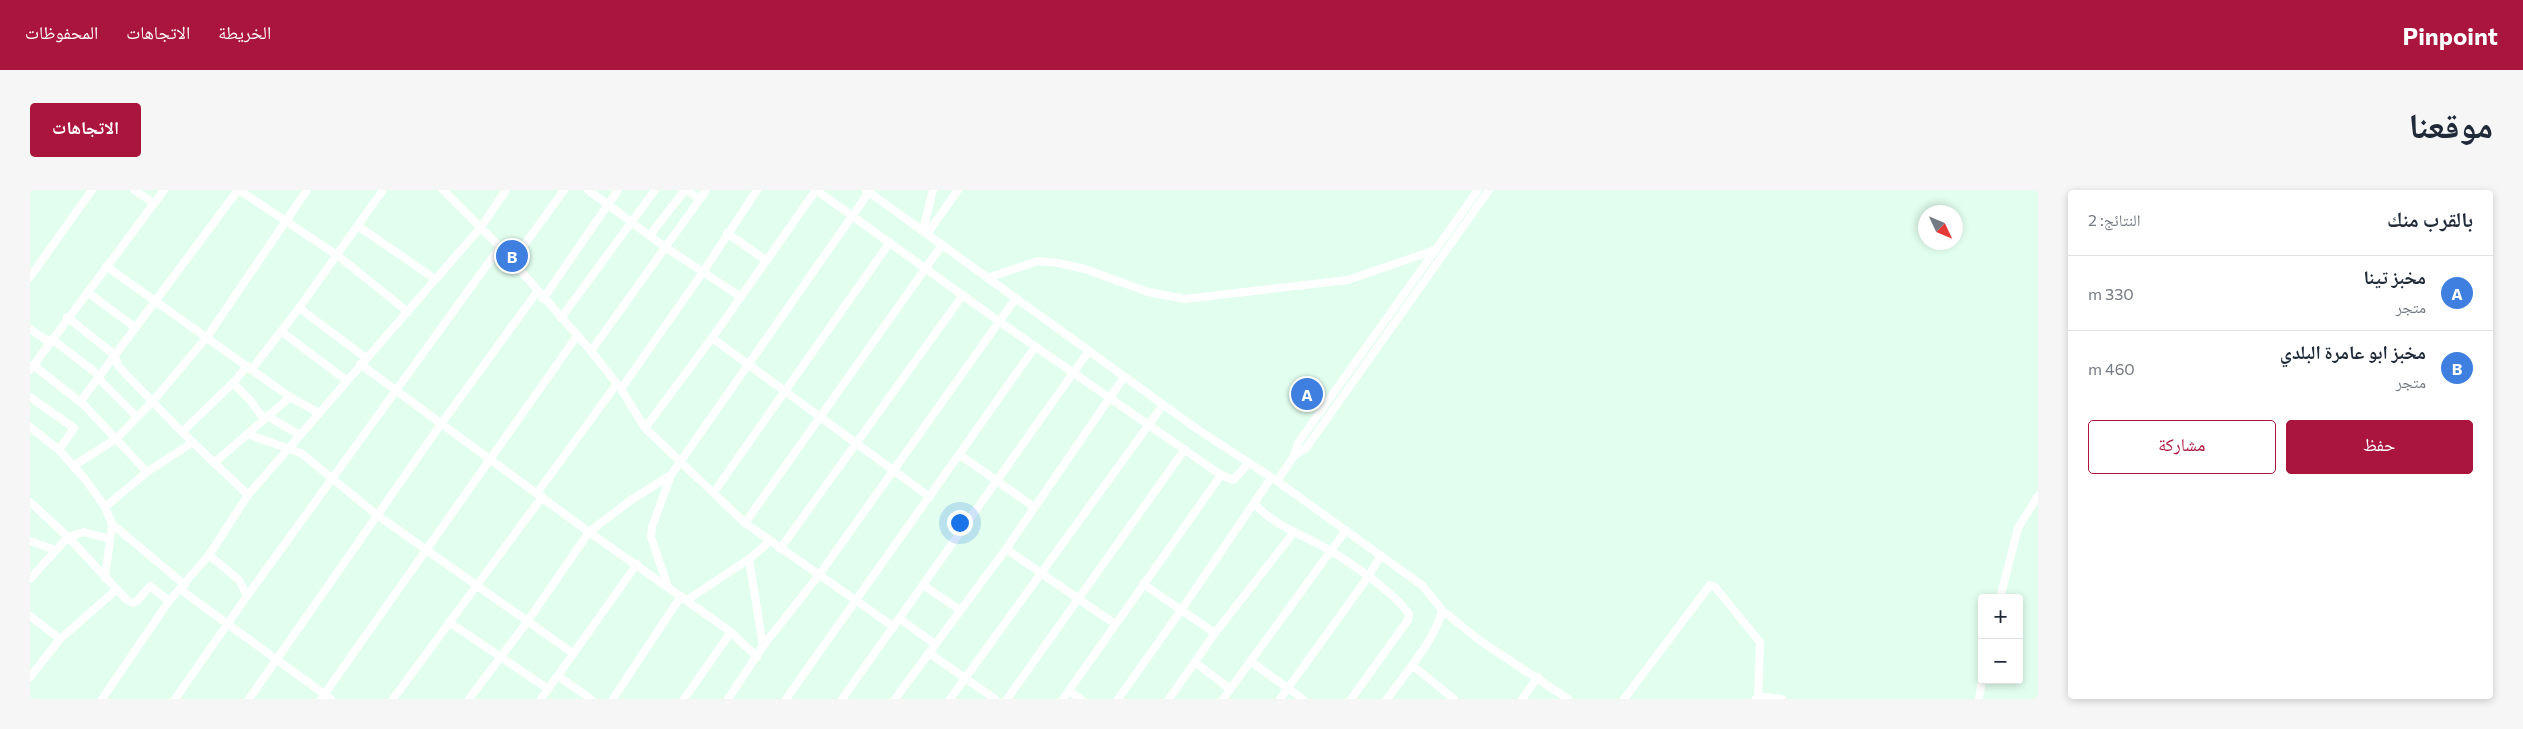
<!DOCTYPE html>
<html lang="ar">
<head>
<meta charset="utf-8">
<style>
  :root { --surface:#fff; --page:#f6f6f7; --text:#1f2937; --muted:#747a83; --line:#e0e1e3; --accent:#aa153d }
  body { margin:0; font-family:Commissioner,"Noto Naskh Arabic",sans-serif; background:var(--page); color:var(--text); direction:rtl }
  .controls { position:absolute; right:15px; bottom:15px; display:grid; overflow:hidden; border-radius:5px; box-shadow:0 2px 8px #0003 }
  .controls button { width:45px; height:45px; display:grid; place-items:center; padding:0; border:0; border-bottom:1px solid var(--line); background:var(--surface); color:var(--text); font:25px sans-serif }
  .compass { position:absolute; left:1888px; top:15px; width:45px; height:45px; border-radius:50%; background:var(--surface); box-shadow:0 2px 8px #0003; rotate:134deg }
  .you { position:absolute; left:929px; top:332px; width:18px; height:18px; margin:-12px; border:4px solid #fff; border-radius:50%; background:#1a73e8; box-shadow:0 0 0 8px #1a73e833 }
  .badge { display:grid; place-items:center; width:32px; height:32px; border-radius:50%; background:var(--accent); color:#fff; font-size:16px; font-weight:700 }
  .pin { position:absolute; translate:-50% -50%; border:2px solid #fff; box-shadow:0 1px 5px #0006 }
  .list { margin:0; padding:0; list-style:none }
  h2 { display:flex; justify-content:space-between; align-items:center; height:65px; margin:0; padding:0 20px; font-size:21px }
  h2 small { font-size:16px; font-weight:400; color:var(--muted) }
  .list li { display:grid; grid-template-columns:32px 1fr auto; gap:15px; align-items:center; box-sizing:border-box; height:75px; padding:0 20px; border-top:1px solid var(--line) }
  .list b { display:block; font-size:19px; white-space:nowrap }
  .list p { margin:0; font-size:16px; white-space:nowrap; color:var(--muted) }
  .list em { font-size:16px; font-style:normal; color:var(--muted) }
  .actions { display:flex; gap:10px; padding:15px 20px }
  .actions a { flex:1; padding:11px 0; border:1px solid var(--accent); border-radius:5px; text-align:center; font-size:18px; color:var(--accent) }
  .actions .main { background:var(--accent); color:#fff }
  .map { position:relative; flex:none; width:2008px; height:509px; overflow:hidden; direction:ltr; border-radius:5px }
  header { display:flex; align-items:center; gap:30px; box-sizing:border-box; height:70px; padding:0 25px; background:var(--accent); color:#fff }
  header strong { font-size:24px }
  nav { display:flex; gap:28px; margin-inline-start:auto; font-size:18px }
  .intro { display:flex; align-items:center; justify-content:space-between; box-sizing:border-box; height:120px; padding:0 30px }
  h1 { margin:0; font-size:35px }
  .button { padding:12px 22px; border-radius:5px; background:var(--accent); color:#fff; font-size:18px; font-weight:700 }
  main { display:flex; gap:30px; padding:0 30px }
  aside { flex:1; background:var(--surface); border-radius:5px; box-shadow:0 2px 8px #0003 }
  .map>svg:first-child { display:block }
</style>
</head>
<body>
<header>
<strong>Pinpoint</strong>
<nav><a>الخريطة</a><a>الاتجاهات</a><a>المحفوظات</a></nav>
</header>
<div class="intro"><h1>موقعنا</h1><a class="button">الاتجاهات</a></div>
<main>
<aside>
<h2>بالقرب منك<small>النتائج: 2</small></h2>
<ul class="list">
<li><span class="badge" style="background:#3f7fe0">A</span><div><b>مخبز تينا</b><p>متجر</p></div><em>330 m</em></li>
<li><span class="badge" style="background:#3f7fe0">B</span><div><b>مخبز ابو عامرة البلدي</b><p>متجر</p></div><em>460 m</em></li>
</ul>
<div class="actions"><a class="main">حفظ</a><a>مشاركة</a></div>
</aside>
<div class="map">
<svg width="2008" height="509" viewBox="0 0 2008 509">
  <rect width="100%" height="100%" fill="#e2feef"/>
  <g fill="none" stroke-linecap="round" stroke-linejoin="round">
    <!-- minor -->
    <g stroke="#fff" stroke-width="8">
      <path d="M104,0L124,13"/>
      <path d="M209,0L307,65L378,122"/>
      <path d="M413,0L470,57L561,161L591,199L615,238L715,333L864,437"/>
      <path d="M558,0L635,57L711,107"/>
      <path d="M656,0L670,9L676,0"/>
      <path d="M786,0L970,132L1191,285L1203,290L1218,274"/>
      <path d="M836,0L1167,239L1247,291"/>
      <path d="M328,36L405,89"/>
      <path d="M893,40L903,0"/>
      <path d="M697,43L737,71"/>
      <path d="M897,44L928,0"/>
      <path d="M620,45L655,0"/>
      <path d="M482,72L534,0"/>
      <path d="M76,76L260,207L289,223"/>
      <path d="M0,87L62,0"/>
      <path d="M957,88L1008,71L1028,73L1055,79L1118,102L1155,109L1318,90L1405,60"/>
      <path d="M57,102L106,138"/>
      <path d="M513,109L588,0"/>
      <path d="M269,118L336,168"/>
      <path d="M37,127L81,162L85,166L88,176L152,242L218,305"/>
      <path d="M531,128L625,0"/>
      <path d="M0,139L19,152"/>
      <path d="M252,142L316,190"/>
      <path d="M682,148L900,307"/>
      <path d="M22,149L66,183L73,193L107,227"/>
      <path d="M561,161L670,9"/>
      <path d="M330,174L559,342L701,442L727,467"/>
      <path d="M3,175L54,215L117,282"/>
      <path d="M222,179L269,118L353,0"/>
      <path d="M0,180L134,0"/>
      <path d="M203,193L220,210L233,228"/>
      <path d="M591,199L673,82L727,0"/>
      <path d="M0,207L44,238L29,260"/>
      <path d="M50,212L208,0"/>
      <path d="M237,226L270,245"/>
      <path d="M0,237L29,260L55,289L75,317L82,334L155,395"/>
      <path d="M615,238L682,148L786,0"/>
      <path d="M152,242L203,193L217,176"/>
      <path d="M217,244L271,263L347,325L544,464"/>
      <path d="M930,265L1004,317"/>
      <path d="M1264,266L1276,258L1459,0"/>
      <path d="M184,273L260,207"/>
      <path d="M43,276L86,249L122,212L177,147L277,0"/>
      <path d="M684,302L860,52"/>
      <path d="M507,303L586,195"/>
      <path d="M0,312L38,347L97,410L103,413L107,411L120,396L139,411"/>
      <path d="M1225,314C1245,337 1275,345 1301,361C1323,374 1364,403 1379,424L1378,430L1321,509"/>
      <path d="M75,317L117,282L163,252"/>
      <path d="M715,333L912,55"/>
      <path d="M0,351L25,360"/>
      <path d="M750,359L933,105"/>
      <path d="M976,359L1085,434"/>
      <path d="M179,365L209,390L217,406"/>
      <path d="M719,369L733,456"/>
      <path d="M75,388L82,334"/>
      <path d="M0,389L38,347L54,342L80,349"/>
      <path d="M1113,394L1185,443"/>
      <path d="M893,395L930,420"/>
      <path d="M638,397L621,347L622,337L641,285"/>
      <path d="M151,400L301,509"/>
      <path d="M1970,408L1988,338L2008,306"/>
      <path d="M657,410L719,369L740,351"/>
      <path d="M1412,420L1449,450L1538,509"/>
      <path d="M0,426L30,449"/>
      <path d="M870,429L905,454"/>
      <path d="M419,432L518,499"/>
      <path d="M899,463L965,509"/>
      <path d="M1220,471L1273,509"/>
      <path d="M1166,473L1200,499"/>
      <path d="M1382,475L1424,509"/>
      <path d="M528,486L561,509"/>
      <path d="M0,487L30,449L86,400"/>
      <path d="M1039,501L1051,509"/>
      <path d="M72,509L139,411L179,365L218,305L451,37L476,0"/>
      <path d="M145,509L217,406L470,57"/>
      <path d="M219,509L411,234L507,102"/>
      <path d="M291,509L547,146"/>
      <path d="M363,509L512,307"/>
      <path d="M439,509L497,432L559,342L601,310L641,285L839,2"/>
      <path d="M511,509L607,374"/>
      <path d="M583,509L651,406"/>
      <path d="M654,509L701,442"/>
      <path d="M698,509L733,456L789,385L986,108"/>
      <path d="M756,509L1005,157"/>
      <path d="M812,509L1058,162"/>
      <path d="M865,509L976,359L1094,187"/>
      <path d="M920,509L1133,215"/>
      <path d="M977,509L1155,259"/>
      <path d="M1033,509L1191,285"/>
      <path d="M1088,509L1152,419L1241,288"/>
      <path d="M1139,509L1185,443L1264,342"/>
      <path d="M1193,509L1316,340"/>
      <path d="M1250,509L1338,387L1351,365"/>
      <path d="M1357,509C1373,487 1408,445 1412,420L1393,396L1247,291L1264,266L1268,253L1448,0"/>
      <path d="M1492,509L1508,487"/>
      <path d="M1594,509L1680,395L1685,397L1730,452L1728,508"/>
      <path d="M1726,509L1735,507L1752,509"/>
      <path d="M1949,509L1952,490"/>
    </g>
  </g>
</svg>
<div class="controls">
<button>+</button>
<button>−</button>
</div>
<svg class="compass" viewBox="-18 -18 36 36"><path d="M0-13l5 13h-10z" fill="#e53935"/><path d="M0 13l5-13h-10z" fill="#747a83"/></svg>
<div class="you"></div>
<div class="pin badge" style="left:1277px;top:204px;background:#3f7fe0">A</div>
<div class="pin badge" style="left:482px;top:66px;background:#3f7fe0">B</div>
</div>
</main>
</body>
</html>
